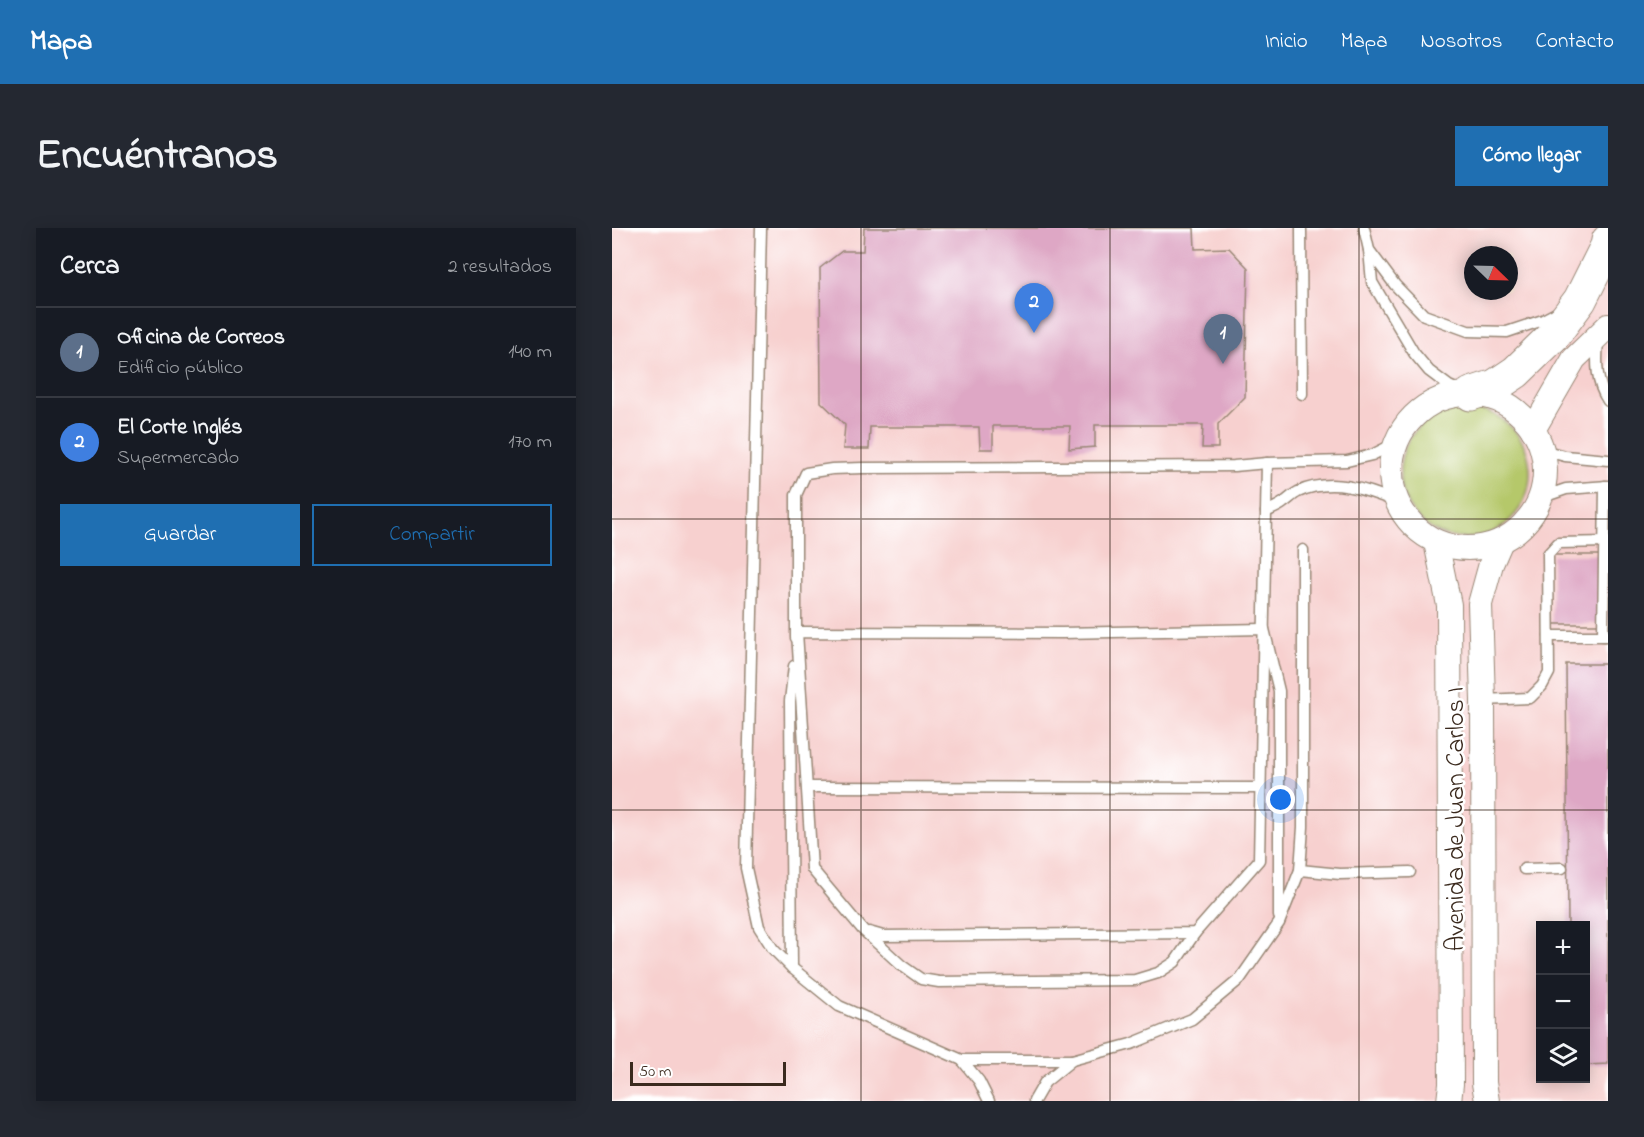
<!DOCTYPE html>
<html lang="es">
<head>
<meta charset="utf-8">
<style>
  :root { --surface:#171b24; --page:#242831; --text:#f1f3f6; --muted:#9ea1a6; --line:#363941; --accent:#1f6fb2 }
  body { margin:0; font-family:"Indie Flower",sans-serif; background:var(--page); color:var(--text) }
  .controls { position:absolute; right:18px; bottom:18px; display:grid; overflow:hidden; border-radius:0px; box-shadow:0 3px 15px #0003 }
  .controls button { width:54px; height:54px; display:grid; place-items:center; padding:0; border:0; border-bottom:2px solid var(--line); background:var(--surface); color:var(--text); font:30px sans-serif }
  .compass { position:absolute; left:852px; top:18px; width:54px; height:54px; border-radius:50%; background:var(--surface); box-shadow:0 3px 15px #0003; rotate:113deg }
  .scale { position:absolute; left:18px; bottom:15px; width:156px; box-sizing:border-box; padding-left:6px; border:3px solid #3b2a1e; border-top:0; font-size:16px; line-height:21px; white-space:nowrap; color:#3b2a1e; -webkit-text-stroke:4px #fff; paint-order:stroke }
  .you { position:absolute; left:669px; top:572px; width:21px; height:21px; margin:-15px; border:4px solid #fff; border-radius:50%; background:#1a73e8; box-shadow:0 0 0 9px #1a73e833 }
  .badge { display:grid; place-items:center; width:39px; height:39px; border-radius:50%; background:var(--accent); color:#fff; font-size:20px; font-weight:700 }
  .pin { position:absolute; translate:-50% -50px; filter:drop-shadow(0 2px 3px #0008) }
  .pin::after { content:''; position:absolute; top:32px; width:21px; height:18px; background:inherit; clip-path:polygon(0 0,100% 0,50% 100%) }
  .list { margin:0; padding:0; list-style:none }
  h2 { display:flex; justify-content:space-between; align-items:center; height:78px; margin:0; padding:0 24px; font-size:26px }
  h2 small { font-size:20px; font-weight:400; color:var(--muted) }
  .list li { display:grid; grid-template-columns:39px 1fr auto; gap:18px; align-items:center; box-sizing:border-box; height:90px; padding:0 24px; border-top:2px solid var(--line) }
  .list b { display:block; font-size:22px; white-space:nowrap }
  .list p { margin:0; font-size:20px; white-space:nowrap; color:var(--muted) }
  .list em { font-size:20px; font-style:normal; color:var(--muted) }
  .actions { display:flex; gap:12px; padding:18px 24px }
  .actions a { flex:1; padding:14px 0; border:2px solid var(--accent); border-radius:0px; text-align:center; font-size:21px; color:var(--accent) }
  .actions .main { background:var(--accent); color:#fff }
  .icon { flex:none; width:33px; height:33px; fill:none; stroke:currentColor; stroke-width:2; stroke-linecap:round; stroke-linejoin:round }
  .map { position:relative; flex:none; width:996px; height:873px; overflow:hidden; border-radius:0px }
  header { display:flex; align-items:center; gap:36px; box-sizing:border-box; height:84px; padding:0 30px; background:var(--accent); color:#fff }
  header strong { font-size:28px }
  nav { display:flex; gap:33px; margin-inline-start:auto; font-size:21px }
  .intro { display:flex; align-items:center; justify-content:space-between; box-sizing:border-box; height:144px; padding:0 36px }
  h1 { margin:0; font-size:42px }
  .button { padding:15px 27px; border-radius:0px; background:var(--accent); color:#fff; font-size:21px; font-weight:700 }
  main { display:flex; gap:36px; padding:0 36px }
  aside { flex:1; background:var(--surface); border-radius:0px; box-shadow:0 3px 15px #0003 }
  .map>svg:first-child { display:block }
</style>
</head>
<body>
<header>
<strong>Mapa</strong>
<nav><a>Inicio</a><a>Mapa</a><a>Nosotros</a><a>Contacto</a></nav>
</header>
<div class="intro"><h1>Encuéntranos</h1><a class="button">Cómo llegar</a></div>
<main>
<aside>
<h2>Cerca<small>2 resultados</small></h2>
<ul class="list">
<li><span class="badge" style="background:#5c6f8a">1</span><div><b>Oficina de Correos</b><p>Edificio público</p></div><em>140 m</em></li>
<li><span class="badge" style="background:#3f7fe0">2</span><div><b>El Corte Inglés</b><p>Supermercado</p></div><em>170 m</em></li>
</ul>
<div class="actions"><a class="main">Guardar</a><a>Compartir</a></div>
</aside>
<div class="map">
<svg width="996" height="873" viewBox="0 0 996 873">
  <rect width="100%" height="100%" fill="#fff"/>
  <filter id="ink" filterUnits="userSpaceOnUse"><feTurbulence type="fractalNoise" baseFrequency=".0167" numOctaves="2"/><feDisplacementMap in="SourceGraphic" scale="12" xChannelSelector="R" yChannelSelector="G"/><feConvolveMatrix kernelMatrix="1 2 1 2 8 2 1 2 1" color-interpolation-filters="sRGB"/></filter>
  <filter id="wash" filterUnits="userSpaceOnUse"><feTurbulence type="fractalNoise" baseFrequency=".008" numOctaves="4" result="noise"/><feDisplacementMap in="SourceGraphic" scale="24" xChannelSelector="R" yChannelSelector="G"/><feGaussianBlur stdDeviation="1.35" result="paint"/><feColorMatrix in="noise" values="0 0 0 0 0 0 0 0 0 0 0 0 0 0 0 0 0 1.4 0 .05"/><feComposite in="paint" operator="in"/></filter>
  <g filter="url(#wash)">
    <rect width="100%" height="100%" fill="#f6e3ca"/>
    <!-- built -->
    <path fill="#f7d0cf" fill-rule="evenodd" d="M0,0H996V873H0ZM861,27H897V63H861ZM928,698H974V850H928Z"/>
    <!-- green -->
    <circle fill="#b5c86b" stroke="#787944" stroke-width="1.5" cx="853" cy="245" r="65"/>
    <g id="blocks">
      <!-- building -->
      <g fill="#dea7c5">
        <path d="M252,0H582L583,21L617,20L636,40L633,169L606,196V220H590L591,197H483V219L457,221L458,198H381V221H368L367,199H258L257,221H231L233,197L209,174L208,40L230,23H251Z"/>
        <rect x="940" y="327" width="56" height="69"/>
        <path d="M954,436H996V836L974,837V698H956Z"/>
      </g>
    </g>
  </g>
  <g filter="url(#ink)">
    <use href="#blocks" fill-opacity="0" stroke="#988674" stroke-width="1.5"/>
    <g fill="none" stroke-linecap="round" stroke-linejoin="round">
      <!-- service casing -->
      <g stroke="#988674" stroke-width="13">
        <g id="service">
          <path d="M149,0L134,640L147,699L161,721L180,740L227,778L350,832H460L519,816L580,791L628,751L667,695L688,642L691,599V322"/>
          <path d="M689,0L690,166"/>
          <path d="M752,0L757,22L783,57L812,87L856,103L895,104L931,92L946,84"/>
          <path d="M757,22L760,54L802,125L817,143L837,158L855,166"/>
          <path d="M986,113C984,135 984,155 996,173"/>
          <path d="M930,222L953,228L996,232"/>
          <path d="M928,270L954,261L996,258"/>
          <path d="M654,284C660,281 665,279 671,275C676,272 680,267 686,264C719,249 754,261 785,274"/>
          <path d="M937,408H996"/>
          <path d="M991,408L993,258"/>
          <path d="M184,410V267L194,245L220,241L251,240L622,238L655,235L735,233L760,227L784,215"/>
          <path d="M871,472L918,470L930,458L937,445L936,326L946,315L996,314"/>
          <path d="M195,559L648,560"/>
          <path d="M912,641L950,640"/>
          <path d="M688,642L728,646L798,644"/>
          <path d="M257,704L271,708L583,705L647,632L655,235"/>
          <path d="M583,705L563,734L546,745L523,752L327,754L309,751L289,737L251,702L200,641L185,404L450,405L652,401L667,463V688"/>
          <path d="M180,740L178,473L182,438"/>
          <path d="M350,832L367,853L377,873"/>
          <path d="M422,873L433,854L460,832"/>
        </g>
      </g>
      <!-- tertiary casing -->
      <g stroke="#988674" stroke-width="26">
        <g id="tertiary">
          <circle cx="856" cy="243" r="77"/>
          <path d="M921,202L962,131L996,98"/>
          <path d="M824,314L837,377L839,856L837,873"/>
          <path d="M875,873L872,855L871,472L868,376L879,336L889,313"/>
        </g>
      </g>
      <!-- trunk casing -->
      <g stroke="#988674" stroke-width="35">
        <path id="trunk" d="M859,166L883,158L904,144L941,108L968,72L995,18L996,13"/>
      </g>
      <!-- service -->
      <use href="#service" stroke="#fff" stroke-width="10"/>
      <!-- tertiary -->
      <use href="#tertiary" stroke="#fff" stroke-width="24"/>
      <!-- trunk -->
      <use href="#trunk" stroke="#fff" stroke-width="33"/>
    </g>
  </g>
  <!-- grid -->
  <path fill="none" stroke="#3b2a1e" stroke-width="1.5" stroke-opacity="0.55" d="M249,0V873M498,0V873M747,0V873M0,291H996M0,582H996"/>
  <g text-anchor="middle" stroke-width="5" stroke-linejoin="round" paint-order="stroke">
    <!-- street labels -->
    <g font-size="26" fill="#3b2a1e" stroke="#fff">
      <text transform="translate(842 591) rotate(-90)" y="9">Avenida de Juan Carlos I</text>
    </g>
  </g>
</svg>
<div class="controls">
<button>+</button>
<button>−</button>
<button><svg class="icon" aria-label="layers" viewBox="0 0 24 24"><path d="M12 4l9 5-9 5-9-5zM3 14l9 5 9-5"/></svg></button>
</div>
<svg class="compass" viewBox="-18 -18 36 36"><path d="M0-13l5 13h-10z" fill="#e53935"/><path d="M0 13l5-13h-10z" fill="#9ea1a6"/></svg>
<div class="scale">50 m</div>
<div class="you"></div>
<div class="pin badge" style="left:611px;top:136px;background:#5c6f8a">1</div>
<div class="pin badge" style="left:422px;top:105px;background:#3f7fe0">2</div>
</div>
</main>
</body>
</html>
